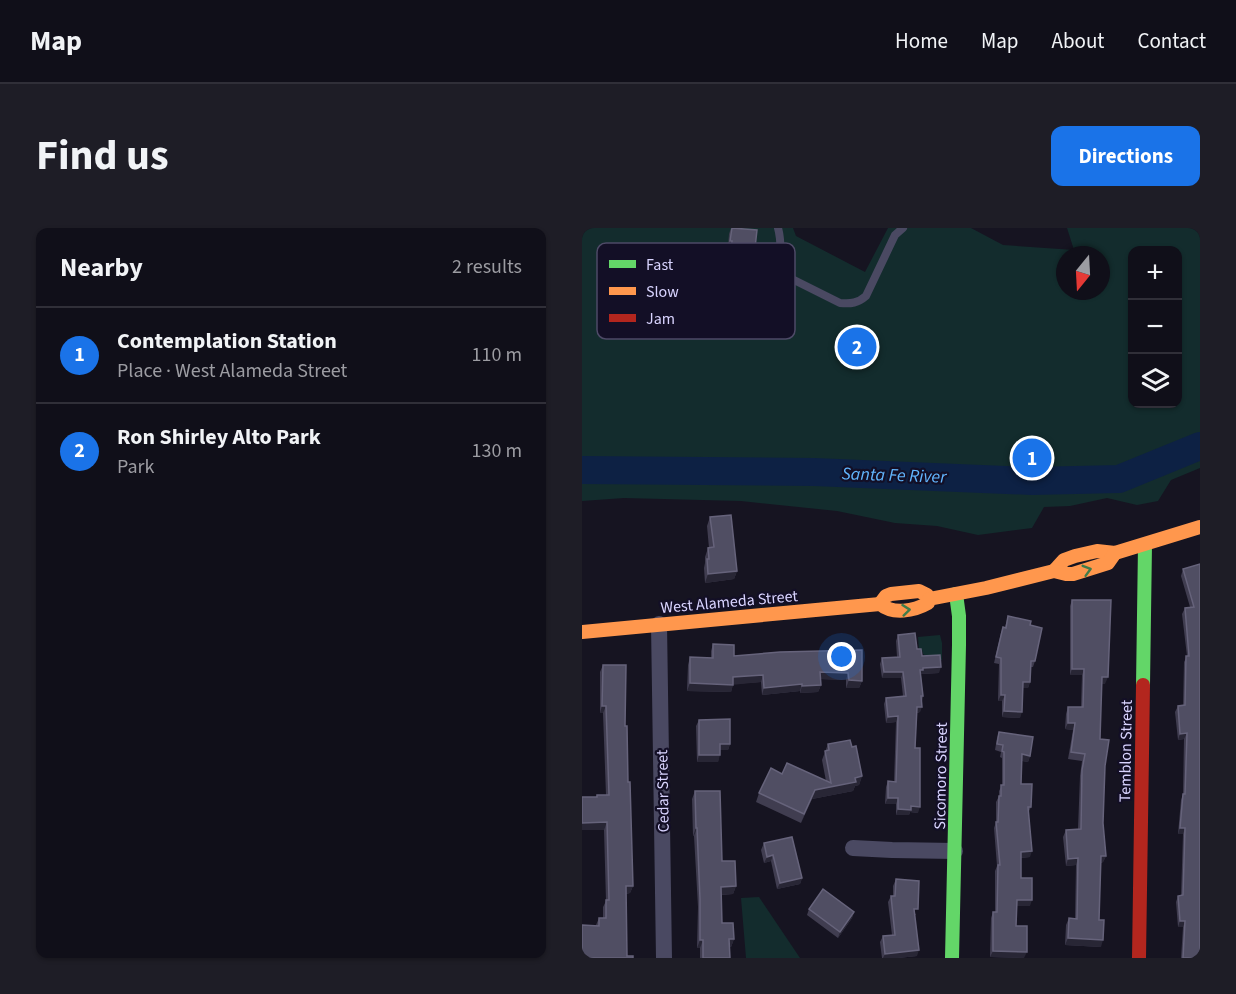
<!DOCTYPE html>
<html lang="en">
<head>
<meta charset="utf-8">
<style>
  :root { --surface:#100f19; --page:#1e1d26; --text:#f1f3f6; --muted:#9c9ca2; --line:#302f38; --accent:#1a73e8 }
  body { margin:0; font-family:"Source Sans 3",sans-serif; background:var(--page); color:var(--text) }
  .controls { position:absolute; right:18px; top:18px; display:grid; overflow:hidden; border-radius:12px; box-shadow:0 2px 4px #0004 }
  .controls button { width:54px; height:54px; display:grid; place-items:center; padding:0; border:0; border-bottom:2px solid var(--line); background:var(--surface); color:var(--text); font:30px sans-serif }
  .compass { position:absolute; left:474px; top:18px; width:54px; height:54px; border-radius:50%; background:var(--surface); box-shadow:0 2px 4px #0004; rotate:198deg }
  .you { position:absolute; left:260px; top:429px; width:21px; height:21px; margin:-15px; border:4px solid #fff; border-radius:50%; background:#1a73e8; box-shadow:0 0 0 9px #1a73e833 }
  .badge { display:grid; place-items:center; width:39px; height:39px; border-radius:50%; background:var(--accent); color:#fff; font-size:20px; font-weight:700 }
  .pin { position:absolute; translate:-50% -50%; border:3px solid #fff; box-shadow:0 2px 6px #0006 }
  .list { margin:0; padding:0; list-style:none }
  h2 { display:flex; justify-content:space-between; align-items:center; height:78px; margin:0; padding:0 24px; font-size:26px }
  h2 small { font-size:20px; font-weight:400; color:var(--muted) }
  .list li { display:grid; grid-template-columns:39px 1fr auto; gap:18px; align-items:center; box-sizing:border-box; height:96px; padding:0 24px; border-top:2px solid var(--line) }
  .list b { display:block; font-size:22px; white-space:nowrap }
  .list p { margin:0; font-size:20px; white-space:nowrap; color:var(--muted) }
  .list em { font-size:20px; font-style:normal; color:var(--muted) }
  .icon { flex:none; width:33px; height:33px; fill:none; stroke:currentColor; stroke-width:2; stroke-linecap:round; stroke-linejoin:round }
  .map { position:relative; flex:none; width:618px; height:730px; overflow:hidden; border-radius:12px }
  header { display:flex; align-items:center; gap:36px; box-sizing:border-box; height:84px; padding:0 30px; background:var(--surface); border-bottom:2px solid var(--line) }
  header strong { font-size:28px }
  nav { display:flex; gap:33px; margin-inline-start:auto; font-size:21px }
  .intro { display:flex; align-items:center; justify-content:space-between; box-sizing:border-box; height:144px; padding:0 36px }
  h1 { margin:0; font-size:42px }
  .button { padding:15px 27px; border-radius:12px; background:var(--accent); color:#fff; font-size:21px; font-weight:700 }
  main { display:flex; gap:36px; padding:0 36px }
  aside { flex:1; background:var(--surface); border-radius:12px; box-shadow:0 2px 4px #0004 }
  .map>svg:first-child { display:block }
</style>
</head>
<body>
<header>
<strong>Map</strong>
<nav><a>Home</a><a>Map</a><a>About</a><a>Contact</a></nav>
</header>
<div class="intro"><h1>Find us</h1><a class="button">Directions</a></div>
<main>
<aside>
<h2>Nearby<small>2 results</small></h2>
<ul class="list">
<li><span class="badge">1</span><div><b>Contemplation Station</b><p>Place · West Alameda Street</p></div><em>110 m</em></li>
<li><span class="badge">2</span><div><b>Ron Shirley Alto Park</b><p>Park</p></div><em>130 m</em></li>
</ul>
</aside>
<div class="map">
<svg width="618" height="730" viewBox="0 0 618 730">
  <rect width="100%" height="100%" fill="#161421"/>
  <!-- green -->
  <g fill="#132c2d" fill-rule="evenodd">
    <path d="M0,0H211L214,8L283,44L306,0H389L421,17L492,22L485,0H618V240L589,252L576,273L555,277L525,270L488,278L462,279L450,300L396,307L355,298L313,295L255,283L159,273L42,270L0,273ZM550,22H596V176H550ZM483,27H519V63H483Z"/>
    <path d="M358,407L360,415V432H345L344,428L341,426L340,422H337L336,409Z"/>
    <path d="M177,669L218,730H164L159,670Z"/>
  </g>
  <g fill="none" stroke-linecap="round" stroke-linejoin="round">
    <!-- river -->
    <path stroke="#0d2144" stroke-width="28" d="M0,242L232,244L450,253L537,251L618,218"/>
    <!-- lane -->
    <path stroke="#4a4962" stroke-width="8" d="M196,0C201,17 196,32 202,47L258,75C269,76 276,75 284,68L313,7L321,0"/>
    <!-- street -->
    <g stroke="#4a4962" stroke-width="16">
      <path d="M77,396L82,730"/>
      <path d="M271,620L310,622L373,623"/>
    </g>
    <!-- fast -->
    <g stroke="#63d668" stroke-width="14">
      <path d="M561,457L563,317"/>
      <path d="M370,730L377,417V388L374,366"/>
    </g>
    <!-- slow -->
    <g stroke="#ff974d" stroke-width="14">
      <path d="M472,343L482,332L493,328L515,323L533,325L618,299"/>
      <path d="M298,376L304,368L309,366L337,363L345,367L347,371"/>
      <path d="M0,404L298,376C311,387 332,383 346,375L347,371L404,360L472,343L484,346H491L526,335L533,325"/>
    </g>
    <!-- jam -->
    <path stroke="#b3261e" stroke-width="14" d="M557,730L561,457"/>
  </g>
  <!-- wall -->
  <g fill="#403d50">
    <path d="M149,0L173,20L175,39L173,45L146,42L148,19H146L147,6Z"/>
    <path d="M128,289L155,343L152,351L123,355L122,340L123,335V329L126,320H127L125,298Z"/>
    <path d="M618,336V730H599L601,699H596L594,674L596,668H599L601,606H596L599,572L601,566L602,511L596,512L593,484L596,478H601L602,434L605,428L600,386L603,380L608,379L599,348L601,341Z"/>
    <path d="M490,372L523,456H519L518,511L523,538L521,595L524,628L521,634L519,635L517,692L519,719L483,717L484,697L487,690L493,691L494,637L484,638L481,609L484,602L496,601L498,548L500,533L486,531L491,502L483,501L484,486L486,479H499L500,447H488V378Z"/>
    <path d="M426,388L448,397L453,433L451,439H449L448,454L446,460H441L438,490L420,489V473H416L417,436L412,435L419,405L421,399H423Z"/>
    <path d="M316,407L335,421L357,445L339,446V448L341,468L338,484L335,485L333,520L336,585L328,584L327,587H314V576H303L304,559L306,553L312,554L314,494L304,495L302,476L304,470L321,468L319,450H300L298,436L300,430L315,429L314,413Z"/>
    <path d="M131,416L152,428L280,422V453L277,460H264V452L239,451V457L236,464L218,465V463L180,467L179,454L151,456L149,464L105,463L106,437L108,429L129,430V423Z"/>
    <path d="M21,437L43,498L51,658L48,665L44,666L0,730L17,690H21V679L24,673L22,602H0V569H14L15,567H24L21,485H18V444Z"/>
    <path d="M117,492L148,516L146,522H138L136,534H115L114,498Z"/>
    <path d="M417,504L448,528L446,534L440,533L439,556L449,579L446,585L448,629L439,630V650L448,678H435L434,698L442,730L408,729L409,690L411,684H413V643L415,638L412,600L414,594V574L417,568V563L420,557V530L418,529L419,524L413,522L415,510Z"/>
    <path d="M246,516L270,519L280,548L277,557L273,558L271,563L230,571L219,595L174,574L177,565L200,546L244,553L240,532Z"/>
    <path d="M113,563L140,633L154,658L151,666L139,667L140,695L152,711L149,719H147L148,730H118V720H115L116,679L112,608H111L110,571Z"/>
    <path d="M182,615L220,650L218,656L195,661L189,633L182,635L179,622Z"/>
    <path d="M314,651L334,687H333L335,728L316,730H300L298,714L301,708L310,707L306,674L309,668H311V658Z"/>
    <path d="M227,681L272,684L270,690L256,710L225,687Z"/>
  </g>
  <!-- shaded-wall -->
  <g fill="#282635">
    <path d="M148,13H150L148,19H146Z"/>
    <path d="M149,36L175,39L173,45L146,42Z"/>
    <path d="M155,343L152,351L123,355L126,346Z"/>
    <path d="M359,439L357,445L339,446V448L338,442L341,440Z"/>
    <path d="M490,441H502L500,447H488Z"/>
    <path d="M238,444L266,445L264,452L236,451Z"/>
    <path d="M302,444H321L319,450H300Z"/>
    <path d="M181,447L179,454L149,457L151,449Z"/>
    <path d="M520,449H526L523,456H517Z"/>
    <path d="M267,452L280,453L277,460H264Z"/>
    <path d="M441,454H448L446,460H439Z"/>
    <path d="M108,455L151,457L149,464L105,463Z"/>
    <path d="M220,456L218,463L180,467L182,460Z"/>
    <path d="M239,457L236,464L218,465L220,458Z"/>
    <path d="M419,467H423L420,473H416Z"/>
    <path d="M20,478H24L21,485H18Z"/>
    <path d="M335,479H340L338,484L333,485Z"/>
    <path d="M422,483L440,484L438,490L420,489Z"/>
    <path d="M316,488L314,494L304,495L306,489Z"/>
    <path d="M486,495H493L491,502L483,501Z"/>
    <path d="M605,505L602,511L596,512L598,506Z"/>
    <path d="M138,516H148L146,522H136Z"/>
    <path d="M440,526L448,528L446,534L437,532Z"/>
    <path d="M117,527H138L136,534H115Z"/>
    <path d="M280,548L277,557L273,558L271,563L230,571L219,595L233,562Z"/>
    <path d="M306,570H316L314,576H303Z"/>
    <path d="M329,578L338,579L336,585L328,584L327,587H314L316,581Z"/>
    <path d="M25,594L22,602H0V595Z"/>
    <path d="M114,600H115L112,608H111Z"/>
    <path d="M598,600H603L601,606H596Z"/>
    <path d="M450,623L448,629L437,630L439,624Z"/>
    <path d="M191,627L189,633L182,635L185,629Z"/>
    <path d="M519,628H524L521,634L516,635Z"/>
    <path d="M496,630L494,637L484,638L486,631Z"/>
    <path d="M220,650L218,656L195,661L198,655Z"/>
    <path d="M44,658H51L48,665L41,666Z"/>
    <path d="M154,658L151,666L136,667L139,659Z"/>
    <path d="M435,672H450L448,678H433Z"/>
    <path d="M272,684L270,690L256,710L258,704Z"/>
    <path d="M598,693H603L601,699H596Z"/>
    <path d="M486,710L521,712L519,719L483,717Z"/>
    <path d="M147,711H152L149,719H144Z"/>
    <path d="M118,712H121L118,720H115Z"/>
    <path d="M337,722L335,728L316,730H301L303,726Z"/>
    <path d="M411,723L445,724L442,730L408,729Z"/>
  </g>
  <!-- building -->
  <g fill="#504e63" stroke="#66637b" stroke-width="1.5">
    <path d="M150,0L175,2L173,20H177L175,39L149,36L150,13H148Z"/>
    <path d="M149,287L155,343L126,346L125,331H127L126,320L132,319L128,289Z"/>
    <path d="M618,336V730H601L603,693H598L596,668L601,667L603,600H598L601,566H603L605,505L598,506L596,478L603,477L604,428H607L603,380L612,379L601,341Z"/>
    <path d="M490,372H529L526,449H520L518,511L527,512L523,538L521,595L524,628H519L517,692H522L521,712L486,710L487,690L495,691L496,630L486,631L484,602L499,601L500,542L503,526L489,524L493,495H486V479H501L502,441H490Z"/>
    <path d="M426,388L449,393L448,397L460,400L453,433H449L448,454H441L440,484L422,483L423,467H419V430L414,429L421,399L424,400Z"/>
    <path d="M333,405L335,421H339L340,428L358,427L359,439L341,440V442H338L341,468H339L340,479H335L333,520H338V579L329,578V582L316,581V570H306V553L314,554L316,488L306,489L304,470L324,468L321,444H302L300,430L318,429L316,407Z"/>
    <path d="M131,416L152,417V428L198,424L280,422V453L267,452L266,445L238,444L239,457L220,458V456L182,460L181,447L151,449V457L108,455V429L131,430Z"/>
    <path d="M21,437H44L43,498H45L46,554H48L51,658H44L45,728H51V730H0V697L17,698V690H24V672H27L25,594L0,595V569H15V567H27L24,478H20Z"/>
    <path d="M148,491V516H138V527H117V492Z"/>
    <path d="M417,504L451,509L448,528L440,526L439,556H450L449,579H446L450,623L439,624V650H450V672H435L434,698H445V724L411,723V684H415L416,637H418L414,594H416L417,568H419V557H422V524L420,523L421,517L415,516Z"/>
    <path d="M268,512L270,519L274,518L280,548L273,550L274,554L233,562L222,586L177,565L189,540L200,546L205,535L249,555L243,523L247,522L246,516Z"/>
    <path d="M113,563H138L140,633H153L154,658L139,659L140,695H151L152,711H147L148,730H121V712H118V671L115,600H114Z"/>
    <path d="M210,609L220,650L198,655L191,627L185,629L182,615Z"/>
    <path d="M314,651L337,653L336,681H332L337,722L303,726L301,708L313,707L309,668H313Z"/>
    <path d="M241,661L272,684L258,704L227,681Z"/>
  </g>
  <!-- one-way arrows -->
  <defs><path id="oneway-chevron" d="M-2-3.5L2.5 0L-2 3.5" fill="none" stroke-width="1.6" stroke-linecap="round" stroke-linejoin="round" transform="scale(1.5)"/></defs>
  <g stroke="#3f7c4a">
    <use href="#oneway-chevron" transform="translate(505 342) rotate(-16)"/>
    <use href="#oneway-chevron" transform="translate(324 382) rotate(-6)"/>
  </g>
  <g text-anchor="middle" stroke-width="4.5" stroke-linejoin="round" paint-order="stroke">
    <!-- street labels -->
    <g font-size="16" fill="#d9d4ff" stroke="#130f26">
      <text transform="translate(147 373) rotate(-5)" y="6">West Alameda Street</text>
      <text transform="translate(543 523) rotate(-89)" y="6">Temblon Street</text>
      <text transform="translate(358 548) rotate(-89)" y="6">Sicomoro Street</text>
      <text transform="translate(80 563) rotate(-91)" y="6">Cedar Street</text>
    </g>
    <!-- water labels -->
    <g font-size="18" font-style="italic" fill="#62b6ff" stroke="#130f26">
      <text transform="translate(312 247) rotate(2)" y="6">Santa Fe River</text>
    </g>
  </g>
  <!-- legend -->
  <rect x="15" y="15" width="198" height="96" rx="9" fill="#130f26" stroke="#4e4a67" stroke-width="1.5"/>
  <rect x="27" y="32" width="27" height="8" fill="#63d668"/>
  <rect x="27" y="59" width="27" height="8" fill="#ff974d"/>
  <rect x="27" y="86" width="27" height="8" fill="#b3261e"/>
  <g font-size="16" fill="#d9d4ff">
    <text x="64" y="42">Fast</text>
    <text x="64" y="69">Slow</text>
    <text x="64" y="96">Jam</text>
  </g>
</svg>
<div class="controls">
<button>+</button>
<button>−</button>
<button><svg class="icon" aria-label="layers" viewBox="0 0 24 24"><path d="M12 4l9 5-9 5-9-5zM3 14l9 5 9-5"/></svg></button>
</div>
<svg class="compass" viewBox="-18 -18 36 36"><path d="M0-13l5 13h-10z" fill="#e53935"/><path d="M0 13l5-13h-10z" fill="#9c9ca2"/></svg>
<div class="you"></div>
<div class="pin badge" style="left:450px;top:230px">1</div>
<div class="pin badge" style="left:275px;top:119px">2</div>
</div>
</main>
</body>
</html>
